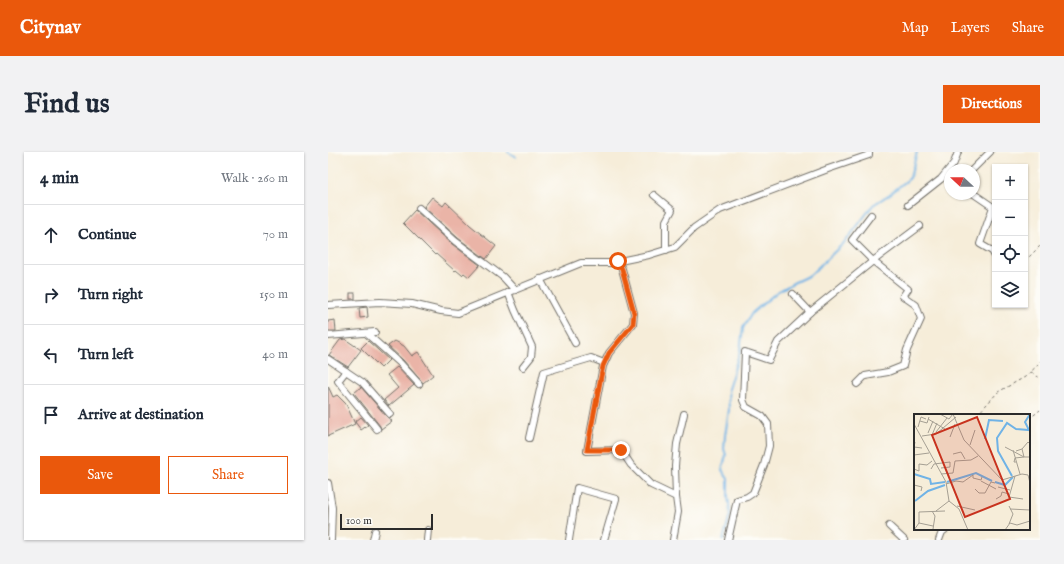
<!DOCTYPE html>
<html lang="en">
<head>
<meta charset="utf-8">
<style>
  :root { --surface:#fff; --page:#f2f2f3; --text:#1f2937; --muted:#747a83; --line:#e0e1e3; --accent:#ea580c }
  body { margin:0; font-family:"IM FELL English",serif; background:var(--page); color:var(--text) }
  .controls { position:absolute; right:12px; top:12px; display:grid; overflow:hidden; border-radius:0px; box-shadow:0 1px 3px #0004 }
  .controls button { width:36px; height:36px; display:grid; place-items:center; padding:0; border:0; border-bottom:1px solid var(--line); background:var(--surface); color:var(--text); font:20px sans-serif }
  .compass { position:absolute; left:616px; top:12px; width:36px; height:36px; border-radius:50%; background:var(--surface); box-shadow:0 1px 3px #0004; rotate:292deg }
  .scale { position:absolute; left:12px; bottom:10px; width:93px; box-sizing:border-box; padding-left:4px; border:2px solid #2b2b2b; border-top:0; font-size:11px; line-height:14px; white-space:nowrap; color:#2b2b2b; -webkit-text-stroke:3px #fdfcf7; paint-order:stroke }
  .stop { position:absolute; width:12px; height:12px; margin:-9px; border:3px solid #ea580c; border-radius:50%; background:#fff }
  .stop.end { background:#ea580c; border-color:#fff; box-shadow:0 1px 4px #0008 }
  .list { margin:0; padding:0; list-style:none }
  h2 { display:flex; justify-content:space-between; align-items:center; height:52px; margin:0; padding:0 16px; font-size:17px }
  h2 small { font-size:13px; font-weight:400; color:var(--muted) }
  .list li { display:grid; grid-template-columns:26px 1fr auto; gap:12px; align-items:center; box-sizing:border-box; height:60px; padding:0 16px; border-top:1px solid var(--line) }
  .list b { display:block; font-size:15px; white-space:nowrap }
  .list em { font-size:13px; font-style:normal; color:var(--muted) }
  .actions { display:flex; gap:8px; padding:12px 16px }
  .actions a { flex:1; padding:9px 0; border:1px solid var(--accent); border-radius:0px; text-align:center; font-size:14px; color:var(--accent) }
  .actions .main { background:var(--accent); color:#fff }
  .icon { flex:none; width:22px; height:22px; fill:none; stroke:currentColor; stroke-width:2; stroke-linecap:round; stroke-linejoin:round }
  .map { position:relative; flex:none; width:712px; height:388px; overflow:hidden; border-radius:0px }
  header { display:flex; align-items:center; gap:24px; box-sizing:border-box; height:56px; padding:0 20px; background:var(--accent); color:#fff }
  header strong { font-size:19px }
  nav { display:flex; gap:22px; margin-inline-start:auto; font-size:14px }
  .intro { display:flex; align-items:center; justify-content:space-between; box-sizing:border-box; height:96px; padding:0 24px }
  h1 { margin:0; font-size:28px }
  .button { padding:10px 18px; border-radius:0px; background:var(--accent); color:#fff; font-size:14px; font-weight:700 }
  main { display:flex; gap:24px; padding:0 24px }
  aside { flex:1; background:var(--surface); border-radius:0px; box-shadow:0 1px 3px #0004 }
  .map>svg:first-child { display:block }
</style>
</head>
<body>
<header>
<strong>Citynav</strong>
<nav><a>Map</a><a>Layers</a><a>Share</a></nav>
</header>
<div class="intro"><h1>Find us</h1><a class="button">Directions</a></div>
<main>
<aside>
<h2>4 min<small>Walk · 260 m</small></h2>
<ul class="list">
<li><svg class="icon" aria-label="ahead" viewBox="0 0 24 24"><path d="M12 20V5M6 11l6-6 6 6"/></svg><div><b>Continue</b></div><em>70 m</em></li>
<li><svg class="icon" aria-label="right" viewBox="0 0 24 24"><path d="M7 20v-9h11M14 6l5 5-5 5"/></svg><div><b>Turn right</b></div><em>150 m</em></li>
<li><svg class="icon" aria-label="left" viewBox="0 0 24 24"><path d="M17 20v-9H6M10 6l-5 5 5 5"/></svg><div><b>Turn left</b></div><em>40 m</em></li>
<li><svg class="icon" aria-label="arrive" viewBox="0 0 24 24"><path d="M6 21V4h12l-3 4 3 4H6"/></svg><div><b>Arrive at destination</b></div></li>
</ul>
<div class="actions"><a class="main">Save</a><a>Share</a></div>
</aside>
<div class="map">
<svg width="712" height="388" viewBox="0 0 712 388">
  <rect width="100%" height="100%" fill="#fdfcf7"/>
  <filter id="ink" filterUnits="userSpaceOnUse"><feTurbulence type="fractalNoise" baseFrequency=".025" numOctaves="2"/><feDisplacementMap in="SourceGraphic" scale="8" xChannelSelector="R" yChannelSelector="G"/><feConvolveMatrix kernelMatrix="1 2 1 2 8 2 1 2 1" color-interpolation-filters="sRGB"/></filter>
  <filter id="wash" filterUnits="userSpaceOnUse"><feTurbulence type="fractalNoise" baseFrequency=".012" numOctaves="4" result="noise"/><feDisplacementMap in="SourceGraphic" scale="16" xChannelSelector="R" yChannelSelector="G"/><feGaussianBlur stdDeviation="0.9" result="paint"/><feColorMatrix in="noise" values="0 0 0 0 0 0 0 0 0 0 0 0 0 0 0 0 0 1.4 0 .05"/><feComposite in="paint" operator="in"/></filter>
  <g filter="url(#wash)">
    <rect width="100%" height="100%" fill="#f6edd9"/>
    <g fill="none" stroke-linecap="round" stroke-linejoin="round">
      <!-- stream -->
      <g stroke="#70b3e6" stroke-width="2">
        <path d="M180,0L188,5"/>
        <path d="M395,388L402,363L401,352L400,345V327L394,318L398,303L396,297L397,284L401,258L400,237L412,199L415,176L424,161L449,140L465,131L482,123L518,89L545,53L562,42L582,26L589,0"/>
      </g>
    </g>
    <g id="blocks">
      <!-- building -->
      <g fill="#eab4a7">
        <path d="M104,45L115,54L118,50L142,73L168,94L158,107L130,86L96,55Z"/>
        <path d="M87,58L124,92L152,113L141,125L136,121L134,123L128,118L127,119L108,102L107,103L75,71Z"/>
        <rect x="22" y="141" width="5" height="6"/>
        <path d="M39,155L40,165L32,166L31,156Z"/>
        <path d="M7,168L8,179H0V169Z"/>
        <path d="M17,187L33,198L20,215L1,203L12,188Z"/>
        <path d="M40,189L61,208L53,216L33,196Z"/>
        <path d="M67,189L76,194L84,204L90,200L105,223L95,231L75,208L60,194Z"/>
        <path d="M69,215L86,233L61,254L56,248L70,236L59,223Z"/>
        <path d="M0,234L5,245L9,243L18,252L27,272L0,284Z"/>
        <path d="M33,235L59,265L64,269L53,277L52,274L26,241Z"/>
        <path d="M33,265L40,273L33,278L27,270Z"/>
      </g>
    </g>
  </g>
  <g filter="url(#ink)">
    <use href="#blocks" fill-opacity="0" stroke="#726f68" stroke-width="1"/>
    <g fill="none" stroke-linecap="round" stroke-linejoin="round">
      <!-- minor casing -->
      <g stroke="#726f68" stroke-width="8">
        <g id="minor">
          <path d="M644,18L662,0"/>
          <path d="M646,42L665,55L652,92L664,99L667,104"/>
          <path d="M326,43L344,58L338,69V98"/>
          <path d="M580,53L613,27L626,11L630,0"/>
          <path d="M91,56L127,89L175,125L187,138"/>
          <path d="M290,109L294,117L306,161L305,172L281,201L275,214L259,299L293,298L303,313L323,333L348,345L350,360L345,388"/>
          <path d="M212,127L247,191"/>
          <path d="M180,140L187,158L204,195L203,205L195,215"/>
          <path d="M0,153L52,150L84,152L113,159L130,161L253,111H282L321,103L347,95L366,76L392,58L500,17L541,3V0"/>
          <path d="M482,160L545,109L592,74"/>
          <path d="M38,181L72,211L91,232"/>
          <path d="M0,184L47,180"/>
          <path d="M0,207L34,230L62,262"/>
          <path d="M18,219L10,229L49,277"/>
          <path d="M529,232L537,224L560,220L575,214L579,198L593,167L588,153L575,144L580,137L545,109L524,88L543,63"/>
          <path d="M201,286L216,220L263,206L276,211"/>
          <path d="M0,331L4,356L3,388"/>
          <path d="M348,345L347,314L349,292L356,262"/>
          <path d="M561,374L576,388"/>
          <path d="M45,388L47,379"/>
          <path d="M99,388L100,378"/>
          <path d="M241,388L249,336L288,347L276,388"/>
          <path d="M400,388L409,348L419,345L425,341L436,313L441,294L440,272L434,264L418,255L415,248L417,200L441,208L450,190L482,160L465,142"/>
          <path d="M611,388L614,380L618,377"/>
        </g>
      </g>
      <!-- path -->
      <g stroke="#726f68" stroke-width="1" stroke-dasharray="3 3" stroke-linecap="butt">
        <path d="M697,109L712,94"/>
        <path d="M703,220L712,226"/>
        <path d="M649,263L670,240L697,225L711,212L712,209"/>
        <path d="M701,267L712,258"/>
      </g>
      <!-- minor -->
      <use href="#minor" stroke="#fff" stroke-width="6"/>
    </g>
  </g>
  <g fill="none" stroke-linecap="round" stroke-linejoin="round" filter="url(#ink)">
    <!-- route -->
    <path stroke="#ea580c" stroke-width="5" d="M290,109L294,117L306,161L305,172L281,201L275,214L259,298H293"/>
  </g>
  <!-- overview -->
  <g transform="translate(586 262)">
    <rect width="116" height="116" fill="#f6edd9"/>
    <path fill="none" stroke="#70b3e6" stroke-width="2" d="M71,25L75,6L89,7M0,60L16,65L17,70L31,68M98,62L84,37L83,24L93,9L102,15L115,16L111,8L116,0M33,68L62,59L78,67M81,68L91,71L99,63M1,87L14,77L31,71"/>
    <path fill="none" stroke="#a59f93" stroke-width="1" d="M26,0L35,5L39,0M39,0L50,26L88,66L108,60L114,61L116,69M14,5L31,15M6,7L13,9L15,3M0,10L32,68L35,87L45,95L54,116M4,13L7,3L12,5M22,18L33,4M14,19L19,7M18,21L23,9M8,22L22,20L42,3M36,23L41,10M1,28L0,33L8,34M56,31L61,16M91,33L110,43H116M108,35L114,28L116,30M99,36L106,60M102,37L108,35L110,43M39,40L47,38L51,45M0,41L15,39M102,48H100L101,44L110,43M0,55L5,57V50L13,51L18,47M17,55L20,50L36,48V53L27,54M27,60L39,59L41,47L57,46L64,42M101,62L95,83L109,85M67,67L82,75M32,70L42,67L49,68L59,61V64L67,66L68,63M0,71L8,73L7,77M84,73L96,76M61,75L65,79H71L77,68L81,69M82,85L87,82L88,78L95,80M43,92L61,96M96,95L116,96M18,97L21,102L19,115M22,97L35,87M5,109L19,112M95,110L99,100L95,92M0,116L5,109V98L31,97M91,116L96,109L103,111L116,107"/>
    <path fill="#c8321e" fill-opacity="0.15" stroke="#c8321e" stroke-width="2" d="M63,3L96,85L51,103L18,21Z"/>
    <rect width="116" height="116" fill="none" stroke="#2b2b2b" stroke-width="2"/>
  </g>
</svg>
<div class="controls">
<button>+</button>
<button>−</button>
<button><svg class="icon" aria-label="locate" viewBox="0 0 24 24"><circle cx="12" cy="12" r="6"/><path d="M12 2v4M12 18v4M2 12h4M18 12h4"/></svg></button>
<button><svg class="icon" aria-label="layers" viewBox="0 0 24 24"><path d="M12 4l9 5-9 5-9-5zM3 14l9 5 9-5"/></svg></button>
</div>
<svg class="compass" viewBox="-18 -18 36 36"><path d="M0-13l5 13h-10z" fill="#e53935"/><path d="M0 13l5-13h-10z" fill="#747a83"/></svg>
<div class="scale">100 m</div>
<div class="stop" style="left:290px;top:109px"></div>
<div class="stop end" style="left:293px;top:298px"></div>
</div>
</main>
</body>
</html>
